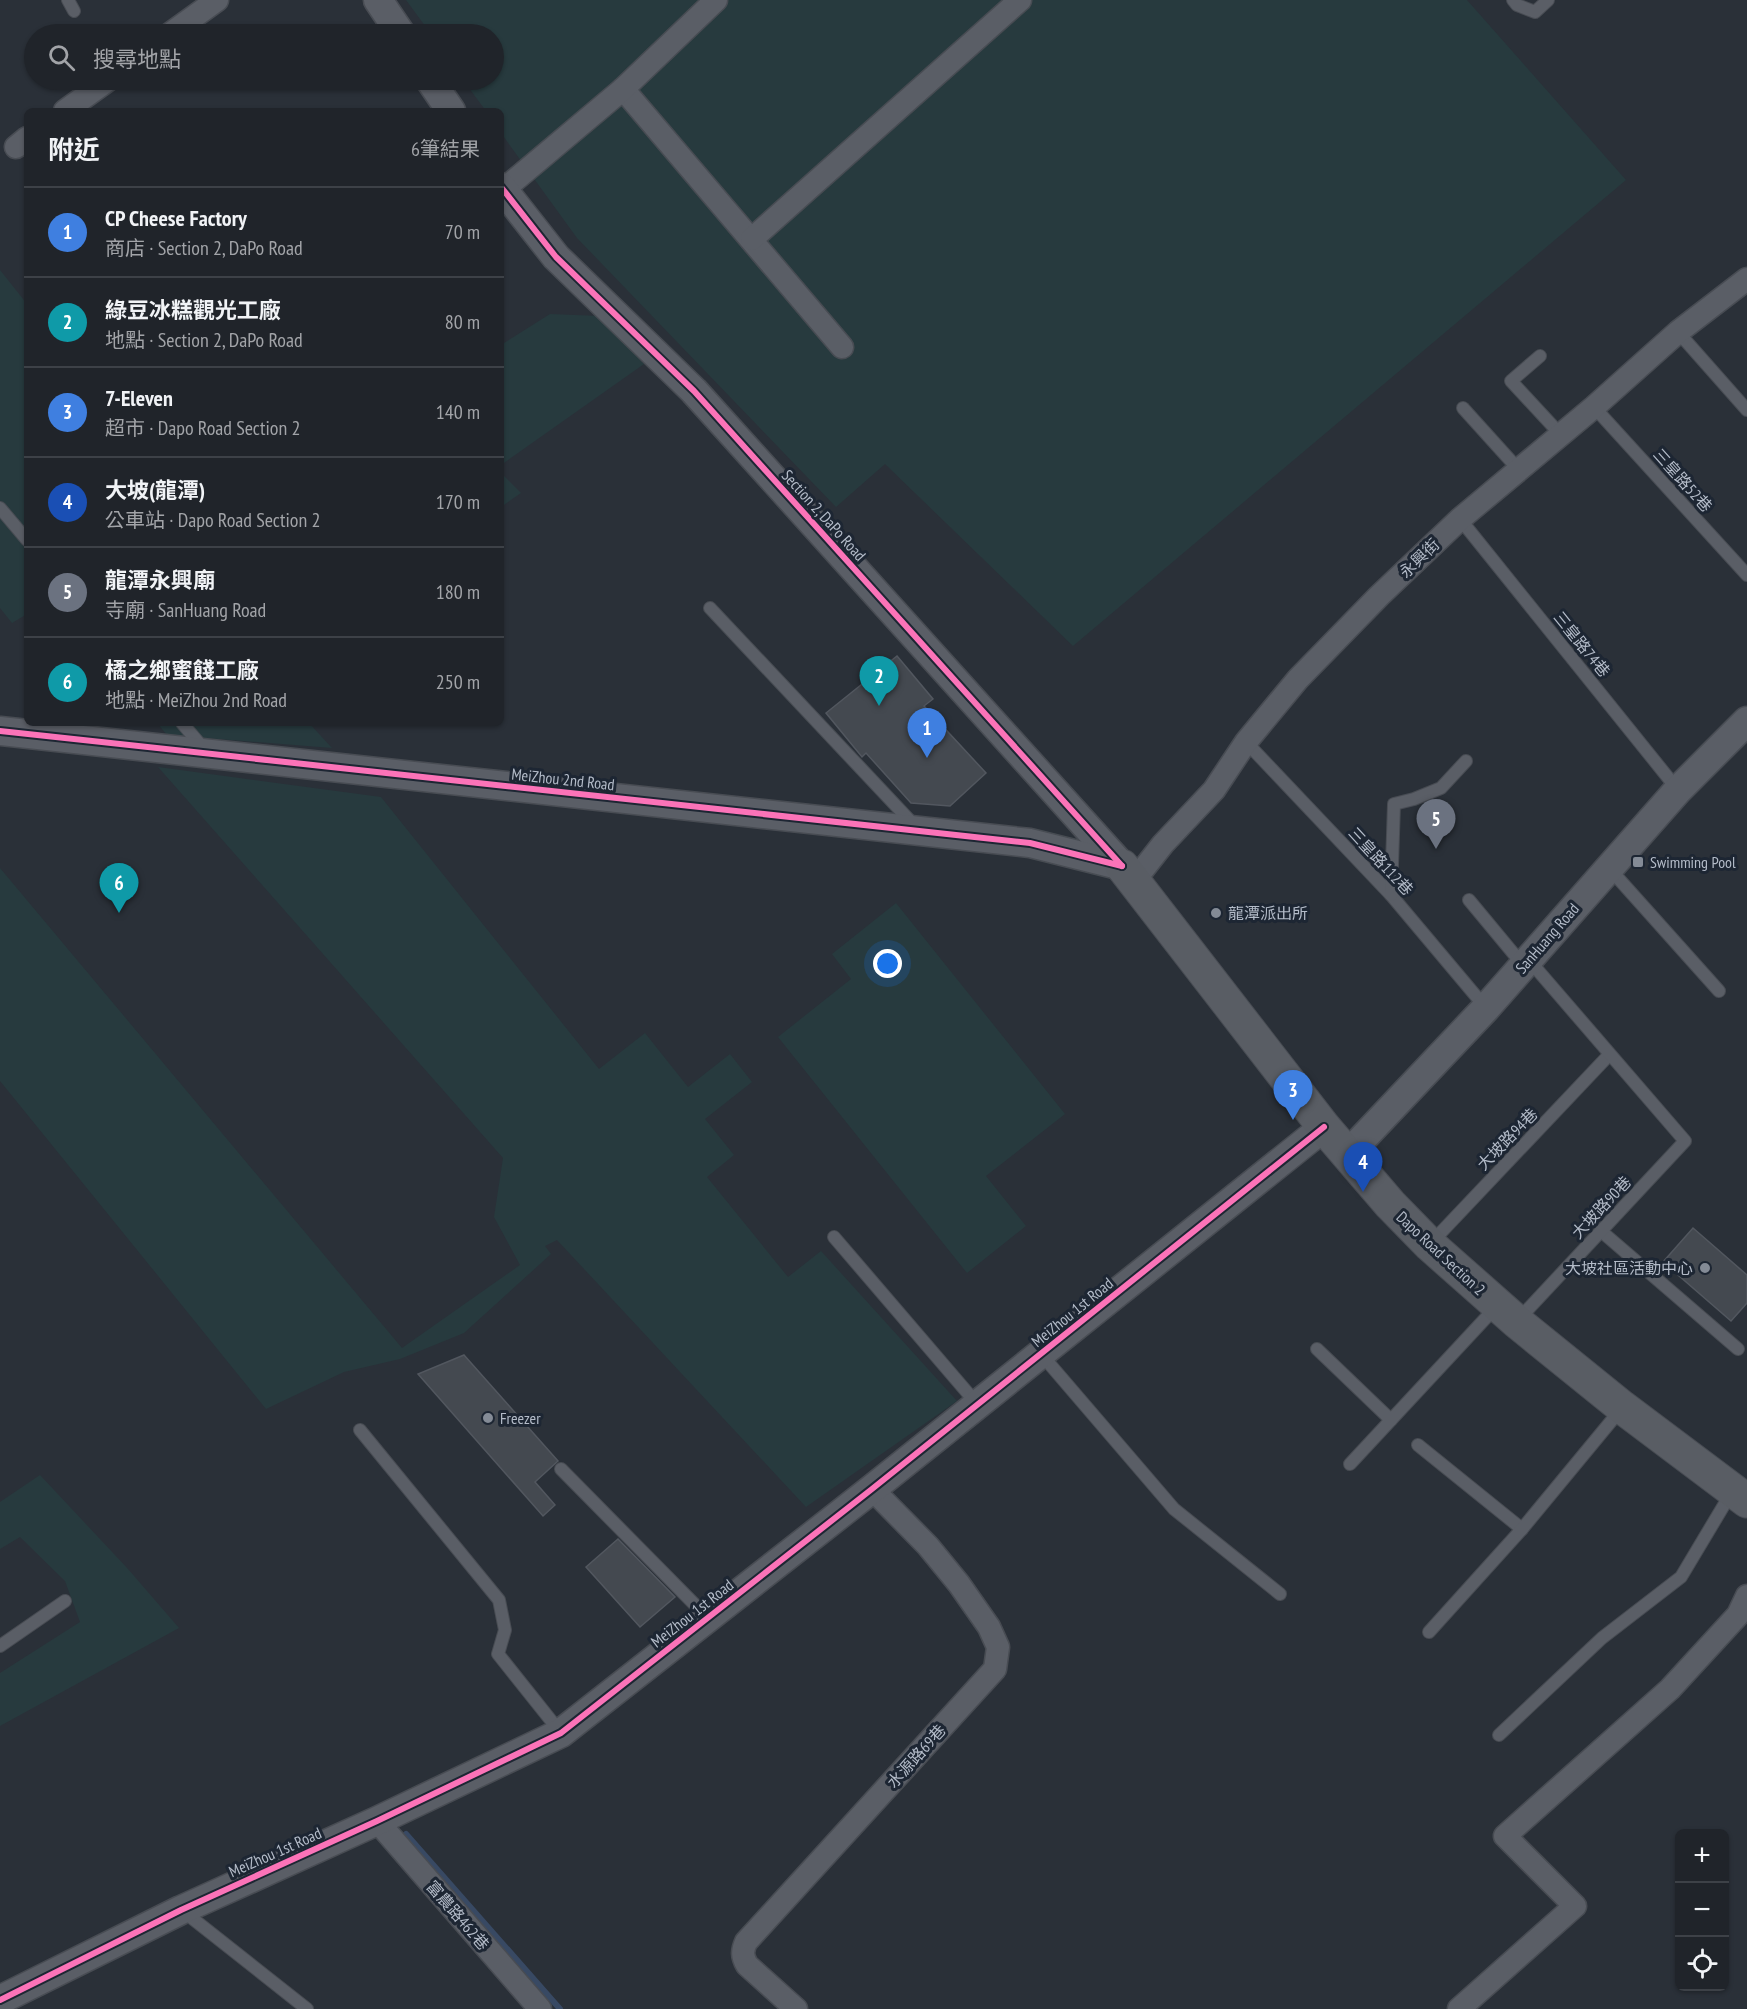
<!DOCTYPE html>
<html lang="zh-TW">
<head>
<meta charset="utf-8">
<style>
  :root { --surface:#20242a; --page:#2d3036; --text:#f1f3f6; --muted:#a2a4a8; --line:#3d4147; --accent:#ea580c }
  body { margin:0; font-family:"PT Sans Narrow","Noto Sans TC",sans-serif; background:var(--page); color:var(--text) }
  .controls { position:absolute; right:18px; bottom:18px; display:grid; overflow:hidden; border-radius:9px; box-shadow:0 2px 4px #0004 }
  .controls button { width:54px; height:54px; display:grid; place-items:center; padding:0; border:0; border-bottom:2px solid var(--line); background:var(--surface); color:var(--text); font:30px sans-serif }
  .you { position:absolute; left:888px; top:964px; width:21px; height:21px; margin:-15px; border:4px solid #fff; border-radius:50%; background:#1a73e8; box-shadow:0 0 0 9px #1a73e833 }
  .badge { display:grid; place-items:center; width:39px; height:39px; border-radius:50%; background:var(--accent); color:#fff; font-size:20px; font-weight:700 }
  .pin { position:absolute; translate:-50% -50px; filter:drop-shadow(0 2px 3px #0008) }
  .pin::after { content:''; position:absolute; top:32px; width:21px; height:18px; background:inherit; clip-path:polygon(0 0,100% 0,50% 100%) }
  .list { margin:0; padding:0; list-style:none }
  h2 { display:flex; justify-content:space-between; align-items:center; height:78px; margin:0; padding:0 24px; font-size:26px }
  h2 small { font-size:20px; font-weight:400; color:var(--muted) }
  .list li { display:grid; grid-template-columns:39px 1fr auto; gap:18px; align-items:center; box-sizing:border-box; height:90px; padding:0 24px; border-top:2px solid var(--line) }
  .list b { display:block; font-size:22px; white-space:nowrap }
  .list p { margin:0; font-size:20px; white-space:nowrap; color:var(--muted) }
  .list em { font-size:20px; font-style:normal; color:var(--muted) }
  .icon { flex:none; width:33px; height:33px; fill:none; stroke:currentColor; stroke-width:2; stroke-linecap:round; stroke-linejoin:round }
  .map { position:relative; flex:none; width:1747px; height:2009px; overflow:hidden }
  .search { position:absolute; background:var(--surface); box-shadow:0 2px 4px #0004; left:24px; top:24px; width:480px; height:66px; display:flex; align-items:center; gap:15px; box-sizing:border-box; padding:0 21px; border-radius:33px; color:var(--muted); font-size:22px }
  .panel { position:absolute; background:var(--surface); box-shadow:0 2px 4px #0004; left:24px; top:108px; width:480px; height:618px; border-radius:9px }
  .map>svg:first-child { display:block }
</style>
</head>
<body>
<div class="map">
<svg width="1747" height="2009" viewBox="0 0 1747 2009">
  <rect width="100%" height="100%" fill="#2a3038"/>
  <!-- green -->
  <g fill="#273a3e">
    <path d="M406,0H1467L1626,180L1073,646L885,464L836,507L577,238L511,147L501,133V111H486L463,80H494V34H431Z"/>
    <path d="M0,270L27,304V614L12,623L0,608Z"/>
    <path d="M550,314L600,316L644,364L501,465V345Z"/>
    <path d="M501,473L521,493L501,507Z"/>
    <path d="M157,723H309L332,748L167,735Z"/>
    <path d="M158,767L381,797L599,1069L645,1033L688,1087L730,1054L752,1082L705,1119L734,1155L707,1177L788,1277L821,1251L957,1401L806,1507L557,1240L545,1246L551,1254L464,1333L400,1359L344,1372L266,1409L0,1081V868L402,1348L520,1265L494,1217L503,1158Z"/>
    <path d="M896,903L1065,1114L986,1176L1026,1226L967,1273L778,1037L851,979L832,954Z"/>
    <path d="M40,1475L128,1569L179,1628L0,1726V1673L80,1622L65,1581L20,1537L0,1549V1502Z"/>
  </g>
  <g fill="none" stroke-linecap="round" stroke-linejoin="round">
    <!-- stream -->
    <path stroke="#384963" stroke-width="6" d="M406,1834L560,2009"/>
  </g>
  <!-- building -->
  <g fill="#444950" stroke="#52575f" stroke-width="1.5">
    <path d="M897,656L933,699L924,706L986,773L950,806L911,803L866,753L862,757L826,713Z"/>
    <path d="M1693,1228L1747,1275V1303L1731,1321L1663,1262Z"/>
    <path d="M464,1355L558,1461L535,1482L555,1505L543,1516L418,1374Z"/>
    <path d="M618,1539L675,1597L640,1627L586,1567Z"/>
  </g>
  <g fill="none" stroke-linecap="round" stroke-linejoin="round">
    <!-- service casing -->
    <g stroke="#484c53" stroke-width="14">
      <g id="service">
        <path d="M68,0L74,11"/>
        <path d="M1513,0L1517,5L1535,12L1548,0"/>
        <path d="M1678,332L1747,410"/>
        <path d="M1540,356L1511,381L1561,435"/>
        <path d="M1594,407L1747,575"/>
        <path d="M1463,408L1519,470"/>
        <path d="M0,508L27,540"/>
        <path d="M1460,519L1678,790"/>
        <path d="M710,608L915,826"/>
        <path d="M182,723L204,749"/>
        <path d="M1246,742L1391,895L1486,1008"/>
        <path d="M1609,868L1719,991"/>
        <path d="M1391,895L1394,804L1414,799L1441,788L1466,761"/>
        <path d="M1469,900L1523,965"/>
        <path d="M1601,1231L1738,1349"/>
        <path d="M834,1237L978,1405"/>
        <path d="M1430,1244L1609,1055"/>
        <path d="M1517,1321L1685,1141L1528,959"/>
        <path d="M1317,1349L1391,1420"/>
        <path d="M1041,1354L1174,1509L1280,1594"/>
        <path d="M360,1430L499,1600L505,1630L498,1654L561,1733"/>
        <path d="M1418,1445L1522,1529"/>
        <path d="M1350,1464L1496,1307"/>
        <path d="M561,1469L708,1618"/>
        <path d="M1429,1632L1522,1529L1622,1408"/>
        <path d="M0,1646L65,1601"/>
        <path d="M1499,1735L1602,1638L1681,1577L1730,1495L1733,1493"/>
        <path d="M183,1911L307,2009"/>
      </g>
    </g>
    <!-- minor casing -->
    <g stroke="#484c53" stroke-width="25">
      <g id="minor">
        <path d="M170,34L217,0"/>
        <path d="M623,89L842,347"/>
        <path d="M65,111L108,80"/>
        <path d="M16,147L27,138"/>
        <path d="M503,190L623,89L716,0"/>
        <path d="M752,239L1020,0"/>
        <path d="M1134,881L1163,844L1214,790L1246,742L1298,679L1379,596L1460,519L1594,407L1678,332L1747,279"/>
        <path d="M377,1821L540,2009"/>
        <path d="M796,2009L747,1965C742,1956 742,1951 746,1942L995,1669L998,1647L989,1627L959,1584L928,1546L872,1489"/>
        <path d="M1459,2009L1575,1906L1505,1836L1670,1689L1738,1615L1747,1596"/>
      </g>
    </g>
    <!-- tertiary casing -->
    <g stroke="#484c53" stroke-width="31">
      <g id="tertiary">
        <path d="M378,0L401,34"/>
        <path d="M430,80L451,111"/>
        <path d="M501,187L556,257L694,391L1122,866"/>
        <path d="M0,731L1030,843L1122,866"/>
        <path d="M1347,1155L1486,1008L1678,790L1747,721"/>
        <path d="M0,2000L181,1910L377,1821L561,1733L872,1489L1324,1127"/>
      </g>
    </g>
    <!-- secondary casing -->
    <g stroke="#484c53" stroke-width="35">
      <path id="secondary" d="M1122,866L1324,1127L1390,1204L1430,1245L1517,1322L1622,1407L1747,1501"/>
    </g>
    <!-- service -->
    <use href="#service" stroke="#5a5e66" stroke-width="12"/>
    <!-- minor -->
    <use href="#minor" stroke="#5a5e66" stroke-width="22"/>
    <!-- tertiary -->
    <use href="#tertiary" stroke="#5a5e66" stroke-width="28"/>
    <!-- secondary -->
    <use href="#secondary" stroke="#595d64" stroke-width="33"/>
    <!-- cycleway casing -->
    <g stroke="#1d2633" stroke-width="10">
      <g id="cycleway">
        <path d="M501,187L556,257L694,391L1122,866"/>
        <path d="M0,731L1030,843L1122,866"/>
        <path d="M0,2000L181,1910L377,1821L561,1733L872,1489L1324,1127"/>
      </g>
    </g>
    <!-- cycleway -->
    <use href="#cycleway" stroke="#fb73b8" stroke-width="6"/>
  </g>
  <!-- markers -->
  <g fill="#848b96" stroke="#1d2633" stroke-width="2">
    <rect x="1632" y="856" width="12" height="12" rx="3"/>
    <circle cx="1216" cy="913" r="6"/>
    <circle cx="1705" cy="1268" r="6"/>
    <circle cx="488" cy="1418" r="6"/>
  </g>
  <g text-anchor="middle" stroke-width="6" stroke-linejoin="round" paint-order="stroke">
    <!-- street labels -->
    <g font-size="16" fill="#b4bcc9" stroke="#1d2633">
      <text transform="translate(1683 480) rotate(48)" y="6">三皇路52巷</text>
      <text transform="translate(824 515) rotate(48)" y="6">Section 2, DaPo Road</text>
      <text transform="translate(1419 558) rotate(-44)" y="6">永興街</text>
      <text transform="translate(1582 644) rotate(51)" y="6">三皇路74巷</text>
      <text transform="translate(563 779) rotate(6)" y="6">MeiZhou 2nd Road</text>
      <text transform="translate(1381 861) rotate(47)" y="6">三皇路112巷</text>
      <text transform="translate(1547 938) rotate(-49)" y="6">SanHuang Road</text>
      <text transform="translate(1507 1139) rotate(-46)" y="6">大坡路94巷</text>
      <text transform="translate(1601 1207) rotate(-47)" y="6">大坡路90巷</text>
      <text transform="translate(1441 1253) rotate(43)" y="6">Dapo Road Section 2</text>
      <text transform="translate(1072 1312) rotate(-39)" y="6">MeiZhou 1st Road</text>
      <text transform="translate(692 1613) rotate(-38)" y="6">MeiZhou 1st Road</text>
      <text transform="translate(916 1756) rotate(-48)" y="6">水源路69巷</text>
      <text transform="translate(275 1852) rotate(-24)" y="6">MeiZhou 1st Road</text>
      <text transform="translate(458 1915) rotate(49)" y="6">富農路462巷</text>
    </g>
    <!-- poi labels -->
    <g font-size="16" fill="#b4bcc9" stroke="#1d2633" text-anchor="start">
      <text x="1650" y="868">Swimming Pool</text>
      <text x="1228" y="919">龍潭派出所</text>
      <text x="1693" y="1274" text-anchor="end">大坡社區活動中心</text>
      <text x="500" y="1424">Freezer</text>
    </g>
  </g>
</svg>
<div class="controls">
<button>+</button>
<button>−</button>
<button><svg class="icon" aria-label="locate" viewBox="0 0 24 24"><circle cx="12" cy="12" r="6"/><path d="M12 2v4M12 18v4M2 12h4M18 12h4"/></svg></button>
</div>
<div class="you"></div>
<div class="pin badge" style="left:927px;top:758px;background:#3f7fe0">1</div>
<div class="pin badge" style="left:879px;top:706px;background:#0f9aa8">2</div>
<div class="pin badge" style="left:1293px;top:1120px;background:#3f7fe0">3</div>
<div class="pin badge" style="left:1363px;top:1192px;background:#1a4fb4">4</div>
<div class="pin badge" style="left:1436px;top:849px;background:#6b7280">5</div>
<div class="pin badge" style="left:119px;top:913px;background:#0f9aa8">6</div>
<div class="search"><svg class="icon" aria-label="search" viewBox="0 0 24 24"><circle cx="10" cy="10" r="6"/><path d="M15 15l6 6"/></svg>搜尋地點</div>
<section class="panel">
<h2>附近<small>6筆結果</small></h2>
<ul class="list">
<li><span class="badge" style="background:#3f7fe0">1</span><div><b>CP Cheese Factory</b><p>商店 · Section 2, DaPo Road</p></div><em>70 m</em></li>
<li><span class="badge" style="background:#0f9aa8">2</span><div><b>綠豆冰糕觀光工廠</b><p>地點 · Section 2, DaPo Road</p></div><em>80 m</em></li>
<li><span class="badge" style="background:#3f7fe0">3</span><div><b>7-Eleven</b><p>超市 · Dapo Road Section 2</p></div><em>140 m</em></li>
<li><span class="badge" style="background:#1a4fb4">4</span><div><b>大坡(龍潭)</b><p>公車站 · Dapo Road Section 2</p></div><em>170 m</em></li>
<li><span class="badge" style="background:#6b7280">5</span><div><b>龍潭永興廟</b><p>寺廟 · SanHuang Road</p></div><em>180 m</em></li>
<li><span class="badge" style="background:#0f9aa8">6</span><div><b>橘之鄉蜜餞工廠</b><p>地點 · MeiZhou 2nd Road</p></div><em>250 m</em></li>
</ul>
</section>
</div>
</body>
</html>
